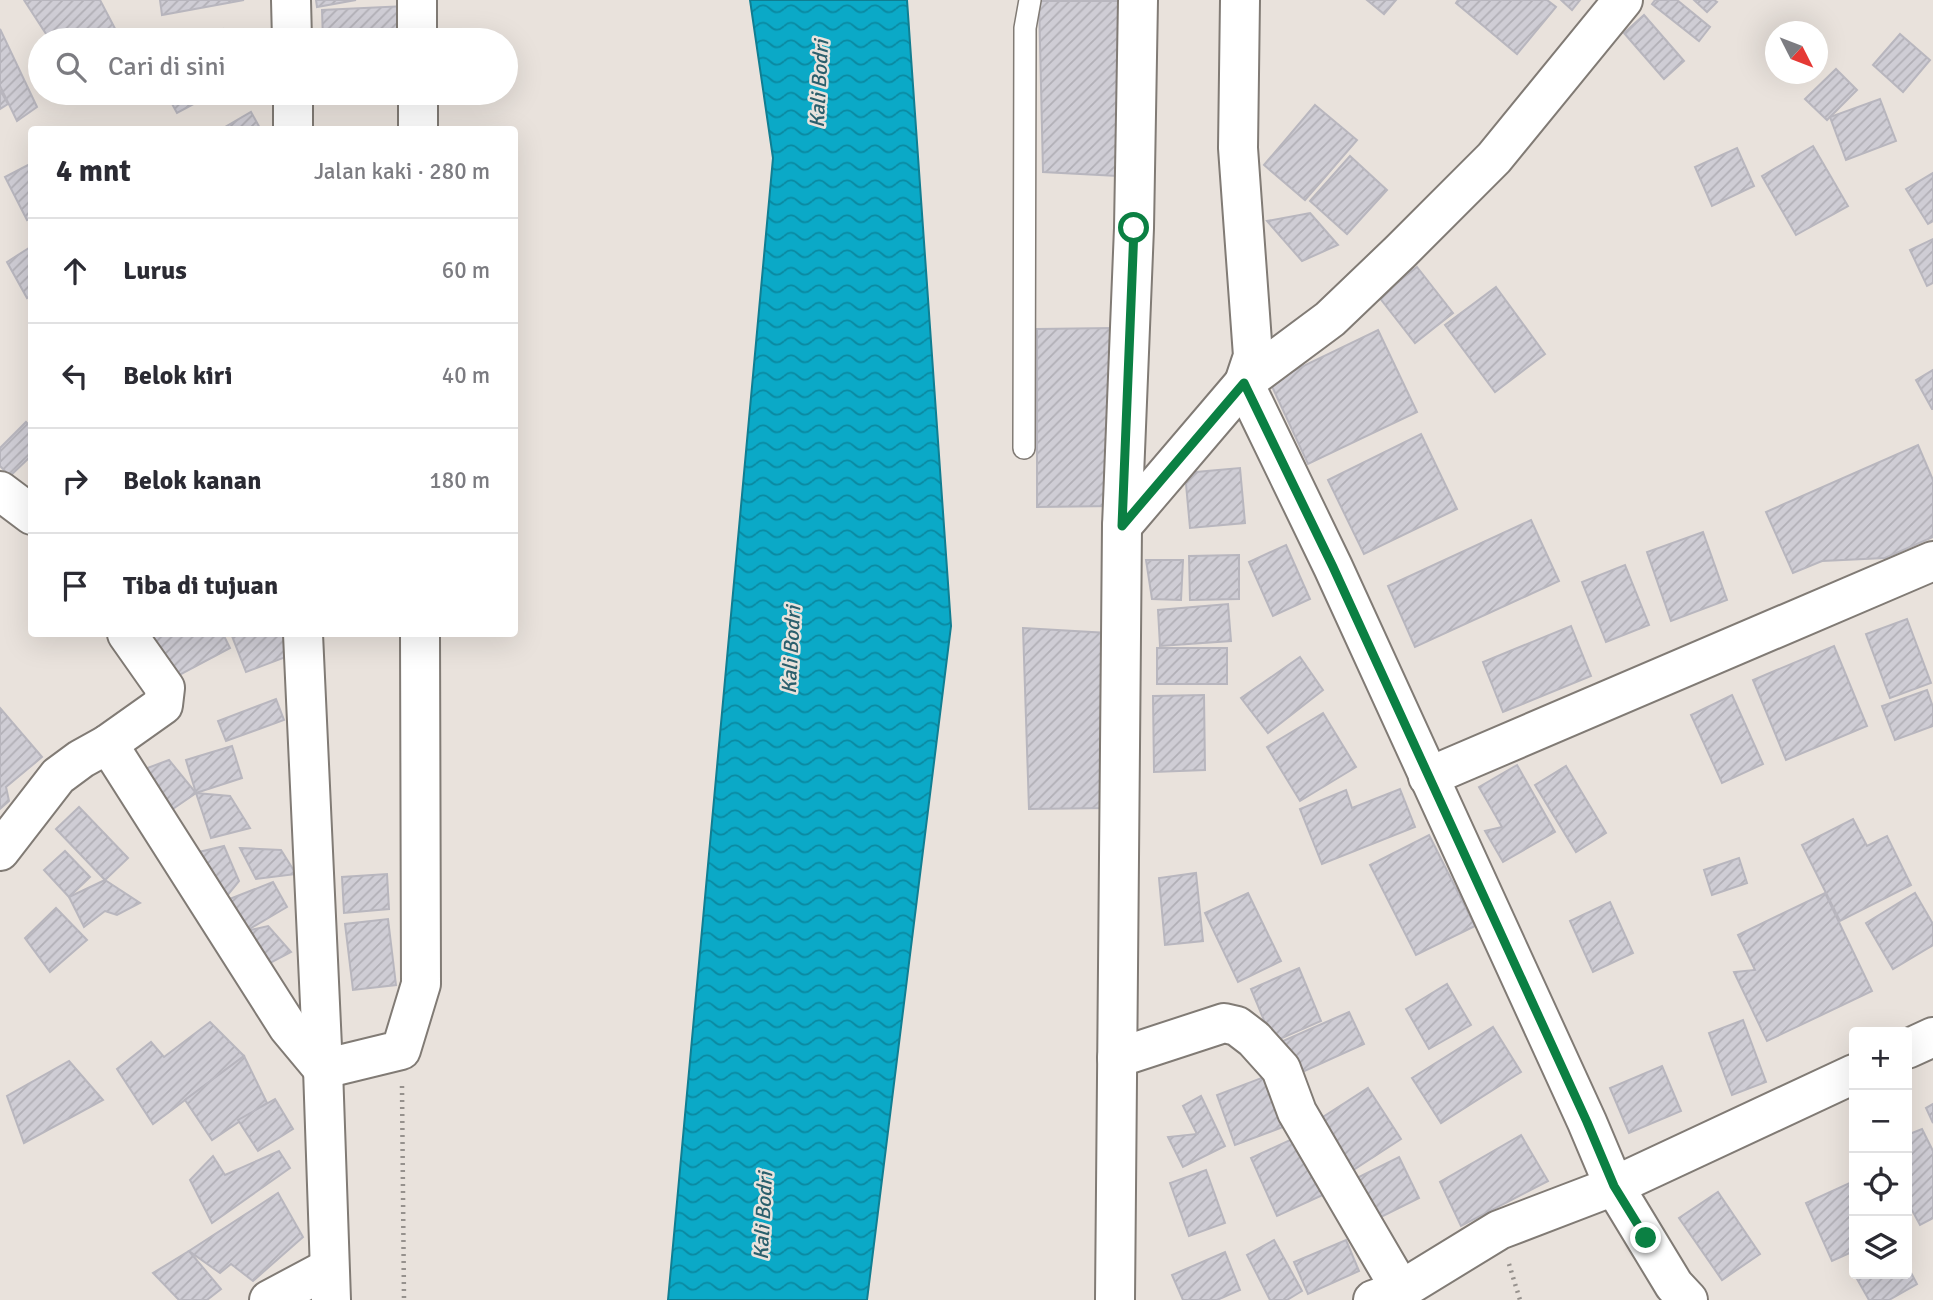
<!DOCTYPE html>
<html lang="id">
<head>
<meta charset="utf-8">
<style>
  :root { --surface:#fff; --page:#f2f2f3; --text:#2b2b33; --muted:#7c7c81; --line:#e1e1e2 }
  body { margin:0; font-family:Signika,sans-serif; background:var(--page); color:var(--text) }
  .controls { position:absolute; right:21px; bottom:21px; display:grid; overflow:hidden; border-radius:7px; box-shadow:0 7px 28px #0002 }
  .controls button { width:63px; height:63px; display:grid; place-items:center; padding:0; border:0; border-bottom:2px solid var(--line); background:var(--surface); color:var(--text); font:35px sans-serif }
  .compass { position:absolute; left:1765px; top:21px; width:63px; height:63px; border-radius:50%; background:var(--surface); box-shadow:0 7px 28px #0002; rotate:132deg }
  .stop { position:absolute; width:21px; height:21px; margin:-16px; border:5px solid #0b8043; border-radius:50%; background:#fff }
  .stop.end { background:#0b8043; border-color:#fff; box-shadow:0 2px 7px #0008 }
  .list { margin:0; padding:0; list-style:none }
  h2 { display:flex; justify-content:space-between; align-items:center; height:91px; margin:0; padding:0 28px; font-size:30px }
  h2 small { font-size:23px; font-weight:400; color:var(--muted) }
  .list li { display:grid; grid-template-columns:46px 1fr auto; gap:21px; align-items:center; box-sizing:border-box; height:105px; padding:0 28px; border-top:2px solid var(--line) }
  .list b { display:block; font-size:26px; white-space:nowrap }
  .list em { font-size:23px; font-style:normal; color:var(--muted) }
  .icon { flex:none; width:38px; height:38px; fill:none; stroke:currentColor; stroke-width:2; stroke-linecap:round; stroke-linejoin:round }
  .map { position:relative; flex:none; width:1933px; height:1300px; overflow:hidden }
  .search { position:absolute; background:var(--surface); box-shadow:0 7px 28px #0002; left:28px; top:28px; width:490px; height:77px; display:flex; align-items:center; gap:18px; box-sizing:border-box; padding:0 24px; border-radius:38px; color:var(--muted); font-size:26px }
  .panel { position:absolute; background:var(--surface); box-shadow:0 7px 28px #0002; left:28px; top:126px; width:490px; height:511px; border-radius:7px }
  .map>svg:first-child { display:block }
</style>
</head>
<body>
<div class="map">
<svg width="1933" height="1300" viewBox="0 0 1933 1300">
  <defs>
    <pattern id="water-waves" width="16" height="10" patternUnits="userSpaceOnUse" patternTransform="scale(1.75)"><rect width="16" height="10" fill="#0ba9c7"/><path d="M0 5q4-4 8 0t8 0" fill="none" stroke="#0a89a1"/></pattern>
    <pattern id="building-hatch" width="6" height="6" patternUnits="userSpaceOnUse" patternTransform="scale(1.75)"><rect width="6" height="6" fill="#cfcdd5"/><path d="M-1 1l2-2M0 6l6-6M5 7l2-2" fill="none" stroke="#b1afb6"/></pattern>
  </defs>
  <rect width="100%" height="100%" fill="#e9e2dc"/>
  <!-- water -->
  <path fill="url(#water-waves)" stroke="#107e92" stroke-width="2" d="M750,0H907L951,626L867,1300H668L773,158Z"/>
  <!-- building -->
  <g fill="url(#building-hatch)" stroke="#b8b6be" stroke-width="2">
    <path d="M24,0H100L121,40H50Z"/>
    <path d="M160,0H244L162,15Z"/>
    <path d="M316,0H356L317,7Z"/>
    <path d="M1367,0H1396L1384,14Z"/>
    <path d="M1458,0H1547L1556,7L1517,54L1456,3Z"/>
    <path d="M1561,0H1580L1572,10Z"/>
    <path d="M1655,0H1677L1710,27L1699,41L1652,4Z"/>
    <path d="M1694,0H1714L1717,2L1707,12Z"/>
    <path d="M1039,1H1118L1117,176L1043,172Z"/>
    <path d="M406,6L404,40H323L322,10Z"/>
    <path d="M1644,15L1684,61L1664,79L1624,33Z"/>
    <path d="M0,29L37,107L17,121L0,86Z"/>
    <path d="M223,29L229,40H203Z"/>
    <path d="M1900,34L1930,60L1903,92L1873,65Z"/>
    <path d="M1836,69L1857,90L1827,120L1805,99Z"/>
    <path d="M0,90L8,104L0,109Z"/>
    <path d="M166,93H214L177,113Z"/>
    <path d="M1880,99L1896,141L1846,160L1830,117Z"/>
    <path d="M1315,105L1357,140L1305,200L1264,165Z"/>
    <path d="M251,112L261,130H220Z"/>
    <path d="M1813,146L1848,206L1796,235L1762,176Z"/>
    <path d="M1737,148L1754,186L1712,206L1695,167Z"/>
    <path d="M1350,156L1387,190L1347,234L1310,201Z"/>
    <path d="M32,163V217L27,220L5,177Z"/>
    <path d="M1933,173V221L1928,224L1906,189Z"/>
    <path d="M1310,213L1338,245L1302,261L1267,221Z"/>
    <path d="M1933,239V283L1927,286L1910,250Z"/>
    <path d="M32,246V295L27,298L7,262Z"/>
    <path d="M1417,267L1453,313L1415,343L1379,297Z"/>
    <path d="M1496,287L1545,354L1495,392L1445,325Z"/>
    <path d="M1113,328L1114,506L1037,507V329Z"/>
    <path d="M1378,330L1417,412L1308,464L1270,382Z"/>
    <path d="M1933,370V409H1932L1916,380Z"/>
    <path d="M26,422L32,428V455L10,476L0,466V448Z"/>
    <path d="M1421,434L1457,509L1364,554L1328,480Z"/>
    <path d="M1918,445L1933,480V537L1885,558L1822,561L1793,573L1766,512Z"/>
    <path d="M1240,468L1245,523L1190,528L1185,473Z"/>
    <path d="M1531,520L1559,581L1415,647L1388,586Z"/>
    <path d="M1703,532L1727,600L1671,621L1647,552Z"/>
    <path d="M1286,545L1310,599L1273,616L1249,562Z"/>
    <path d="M1239,555V599L1190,600L1189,556Z"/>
    <path d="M1146,560H1183L1181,600L1152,599Z"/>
    <path d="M1625,565L1649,625L1606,642L1582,582Z"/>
    <path d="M1228,604L1231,641L1160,646L1158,610Z"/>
    <path d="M1907,619L1931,683L1890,698L1866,634Z"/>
    <path d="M1571,626L1591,676L1503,712L1483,662Z"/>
    <path d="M1023,628L1108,633L1109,808L1029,809Z"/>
    <path d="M146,634H223L230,648L170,680Z"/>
    <path d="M238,634H283L291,655L246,672L232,636Z"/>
    <path d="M1834,646L1867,726L1786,760L1753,680Z"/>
    <rect x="1157" y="648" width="70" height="36"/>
    <path d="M1300,657L1323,690L1268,733L1241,698Z"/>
    <path d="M1927,690L1933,707V726L1895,740L1882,706Z"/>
    <path d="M1204,695L1205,770L1154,772L1153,696Z"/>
    <path d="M1732,695L1763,764L1722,783L1691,715Z"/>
    <path d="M276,699L284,720L226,741L218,721Z"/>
    <path d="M0,708L42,757L6,787L9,801L0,809Z"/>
    <path d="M1323,713L1356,767L1300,801L1267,747Z"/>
    <path d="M232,746L242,778L196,793L186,760Z"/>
    <path d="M169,760L196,793L164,815L142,770Z"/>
    <path d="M1517,765L1555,832L1503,862L1485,831L1502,827L1479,787Z"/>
    <path d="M1566,766L1606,833L1576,852L1535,785Z"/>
    <path d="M1400,789L1415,827L1322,864L1300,809L1346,790L1352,808Z"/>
    <path d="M196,793L230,796L250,828L211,838Z"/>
    <path d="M79,807L128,858L105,880L56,829Z"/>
    <path d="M1853,819L1867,846L1887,836L1911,885L1840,921L1802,845Z"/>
    <path d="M1429,835L1475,926L1416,955L1370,865Z"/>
    <path d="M224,846L239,881L222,902L195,853Z"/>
    <path d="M240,848L281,850L296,874L256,879Z"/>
    <path d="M65,851L90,877L69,897L44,870Z"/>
    <path d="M1739,858L1747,883L1712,895L1704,870Z"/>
    <path d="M1196,873L1203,941L1165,945L1159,878Z"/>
    <path d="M387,874L389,909L344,913L342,877Z"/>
    <path d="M105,880L140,903L117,915L105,911L84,927L69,897Z"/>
    <path d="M273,882L287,907L246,931L222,902Z"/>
    <path d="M1248,893L1281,961L1238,982L1205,913Z"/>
    <path d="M1825,893L1872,991L1767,1041L1734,972L1755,970L1738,935Z"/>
    <path d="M1915,893L1933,924V945L1893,969L1866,923Z"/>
    <path d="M1610,902L1633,953L1593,972L1570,921Z"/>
    <path d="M56,908L87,940L50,972L25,938Z"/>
    <path d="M388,919L396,985L353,990L345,924Z"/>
    <path d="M268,926L291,952L253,972L246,931Z"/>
    <path d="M1299,968L1321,1021L1273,1042L1251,989Z"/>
    <path d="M1447,984L1471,1025L1429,1049L1406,1009Z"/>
    <path d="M1349,1012L1364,1044L1298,1074L1283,1041Z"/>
    <path d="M1743,1020L1766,1082L1732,1095L1709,1033Z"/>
    <path d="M210,1022L244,1056L153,1124L117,1069L151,1042L164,1057Z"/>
    <path d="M1493,1027L1521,1072L1441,1123L1412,1078Z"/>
    <path d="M244,1056L267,1103L212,1140L185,1100Z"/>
    <path d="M69,1061L103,1100L24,1143L7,1096Z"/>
    <path d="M1662,1066L1681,1111L1629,1133L1610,1088Z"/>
    <path d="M1272,1074L1291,1124L1235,1145L1217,1095Z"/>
    <path d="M1368,1088L1401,1139L1344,1176L1312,1124Z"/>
    <path d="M1201,1096L1225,1146L1183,1167L1168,1137L1197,1134L1183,1106Z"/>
    <path d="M275,1099L293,1129L258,1151L238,1120Z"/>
    <path d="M1933,1104V1123L1926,1108Z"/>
    <path d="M1922,1129L1933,1151V1218L1920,1225L1907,1201V1135Z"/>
    <path d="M1301,1135L1327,1193L1277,1216L1251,1158Z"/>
    <path d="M1521,1135L1548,1181L1461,1226L1440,1182Z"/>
    <path d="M279,1151L290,1168L212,1223L190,1180L213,1156L225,1175Z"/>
    <path d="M1399,1157L1419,1198L1371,1222L1351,1181Z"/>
    <path d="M1206,1170L1225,1223L1189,1236L1170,1183Z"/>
    <path d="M1854,1181V1251L1832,1261L1806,1203Z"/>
    <path d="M1718,1192L1760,1254L1722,1280L1679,1218Z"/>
    <path d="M278,1193L303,1237L253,1281L231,1264L220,1273L189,1251Z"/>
    <path d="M1274,1240L1302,1291L1287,1300H1270L1247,1255Z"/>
    <path d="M1346,1240L1359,1271L1308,1294L1294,1262Z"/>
    <path d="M189,1251L221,1289L207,1300H179L153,1273Z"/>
    <path d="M1225,1252L1240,1290L1217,1300H1183L1172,1275Z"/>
    <path d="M1907,1265L1917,1284L1889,1300H1869L1853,1272L1854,1271V1274H1907Z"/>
  </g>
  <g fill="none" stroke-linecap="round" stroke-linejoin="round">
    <!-- lane casing -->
    <g stroke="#817b75" stroke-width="24">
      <path id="lane" d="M1024,448L1025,28L1030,0"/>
    </g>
    <!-- street casing -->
    <g stroke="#817b75" stroke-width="42">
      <g id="street">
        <path d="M417,0V40"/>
        <path d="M1240,0L1238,148L1253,356L1244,383L1333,567L1587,1122L1614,1186L1674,1285L1688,1300"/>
        <path d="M418,93V130"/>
        <path d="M0,491L32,515"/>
        <path d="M1122,526L1244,383L1330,319L1400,252L1494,158L1623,0"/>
        <path d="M108,744L163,705L165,688L127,634"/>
        <path d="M1428,777L1933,561"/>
        <path d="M0,851L58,776L81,759L108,744L288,1027L323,1069L401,1050L421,984L420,634"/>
        <path d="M1907,1049L1933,1037"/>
        <path d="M1117,1058L1224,1023L1237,1026L1254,1039L1281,1069L1297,1112L1401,1290"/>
        <path d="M269,1300L329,1268"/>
        <path d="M1115,1300L1122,526L1134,228L1138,0"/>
        <path d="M1373,1300L1401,1290L1499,1230L1614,1186L1854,1074"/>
      </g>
    </g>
    <!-- secondary casing -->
    <g stroke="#817b75" stroke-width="42">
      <g id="secondary">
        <path d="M291,0L292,40"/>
        <path d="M293,130V93"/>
        <path d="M303,634L323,1069L331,1300"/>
      </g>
    </g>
    <!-- path -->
    <g stroke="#96918d" stroke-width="4.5" stroke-dasharray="2 5" stroke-linecap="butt">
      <path d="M402,1086L404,1300"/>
      <path d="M1509,1264L1520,1300"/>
    </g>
    <!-- lane -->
    <use href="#lane" stroke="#fff" stroke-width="21"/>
    <!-- street -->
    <use href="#street" stroke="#fff" stroke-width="38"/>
    <!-- secondary -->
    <use href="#secondary" stroke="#fff" stroke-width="38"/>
  </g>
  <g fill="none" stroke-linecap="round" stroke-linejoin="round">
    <!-- route -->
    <path stroke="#0b8043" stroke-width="9" d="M1134,228L1122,526L1244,383L1333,567L1587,1122L1614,1186L1646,1238"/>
  </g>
  <g text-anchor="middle" stroke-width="5" stroke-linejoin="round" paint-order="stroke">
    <!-- water labels -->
    <g font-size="21" font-style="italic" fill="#2a5f6c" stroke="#e9e2dc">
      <text transform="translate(819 84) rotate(-87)" y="7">Kali Bodri</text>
      <text transform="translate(791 650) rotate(-87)" y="7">Kali Bodri</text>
      <text transform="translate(763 1216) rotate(-87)" y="7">Kali Bodri</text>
    </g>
  </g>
</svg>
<div class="controls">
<button>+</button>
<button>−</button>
<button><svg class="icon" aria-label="locate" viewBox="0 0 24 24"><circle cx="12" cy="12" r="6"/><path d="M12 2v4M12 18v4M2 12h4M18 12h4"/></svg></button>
<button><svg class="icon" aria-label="layers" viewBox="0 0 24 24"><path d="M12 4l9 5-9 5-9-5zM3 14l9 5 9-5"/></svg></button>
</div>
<svg class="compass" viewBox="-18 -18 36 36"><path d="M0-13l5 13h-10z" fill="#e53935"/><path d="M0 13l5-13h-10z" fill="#7c7c81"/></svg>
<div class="stop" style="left:1134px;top:228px"></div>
<div class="stop end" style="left:1646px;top:1238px"></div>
<div class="search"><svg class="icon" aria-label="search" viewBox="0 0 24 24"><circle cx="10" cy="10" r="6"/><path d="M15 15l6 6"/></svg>Cari di sini</div>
<section class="panel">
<h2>4 mnt<small>Jalan kaki · 280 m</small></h2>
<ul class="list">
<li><svg class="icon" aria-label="ahead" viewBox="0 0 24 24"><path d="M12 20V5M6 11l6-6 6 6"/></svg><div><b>Lurus</b></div><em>60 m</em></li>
<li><svg class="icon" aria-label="left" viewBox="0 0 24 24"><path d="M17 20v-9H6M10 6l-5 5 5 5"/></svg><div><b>Belok kiri</b></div><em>40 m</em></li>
<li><svg class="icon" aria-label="right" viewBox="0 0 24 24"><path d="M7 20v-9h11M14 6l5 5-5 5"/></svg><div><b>Belok kanan</b></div><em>180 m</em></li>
<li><svg class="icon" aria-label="arrive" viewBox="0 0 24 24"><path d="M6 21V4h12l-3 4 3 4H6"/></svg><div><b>Tiba di tujuan</b></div></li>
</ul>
</section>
</div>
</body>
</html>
